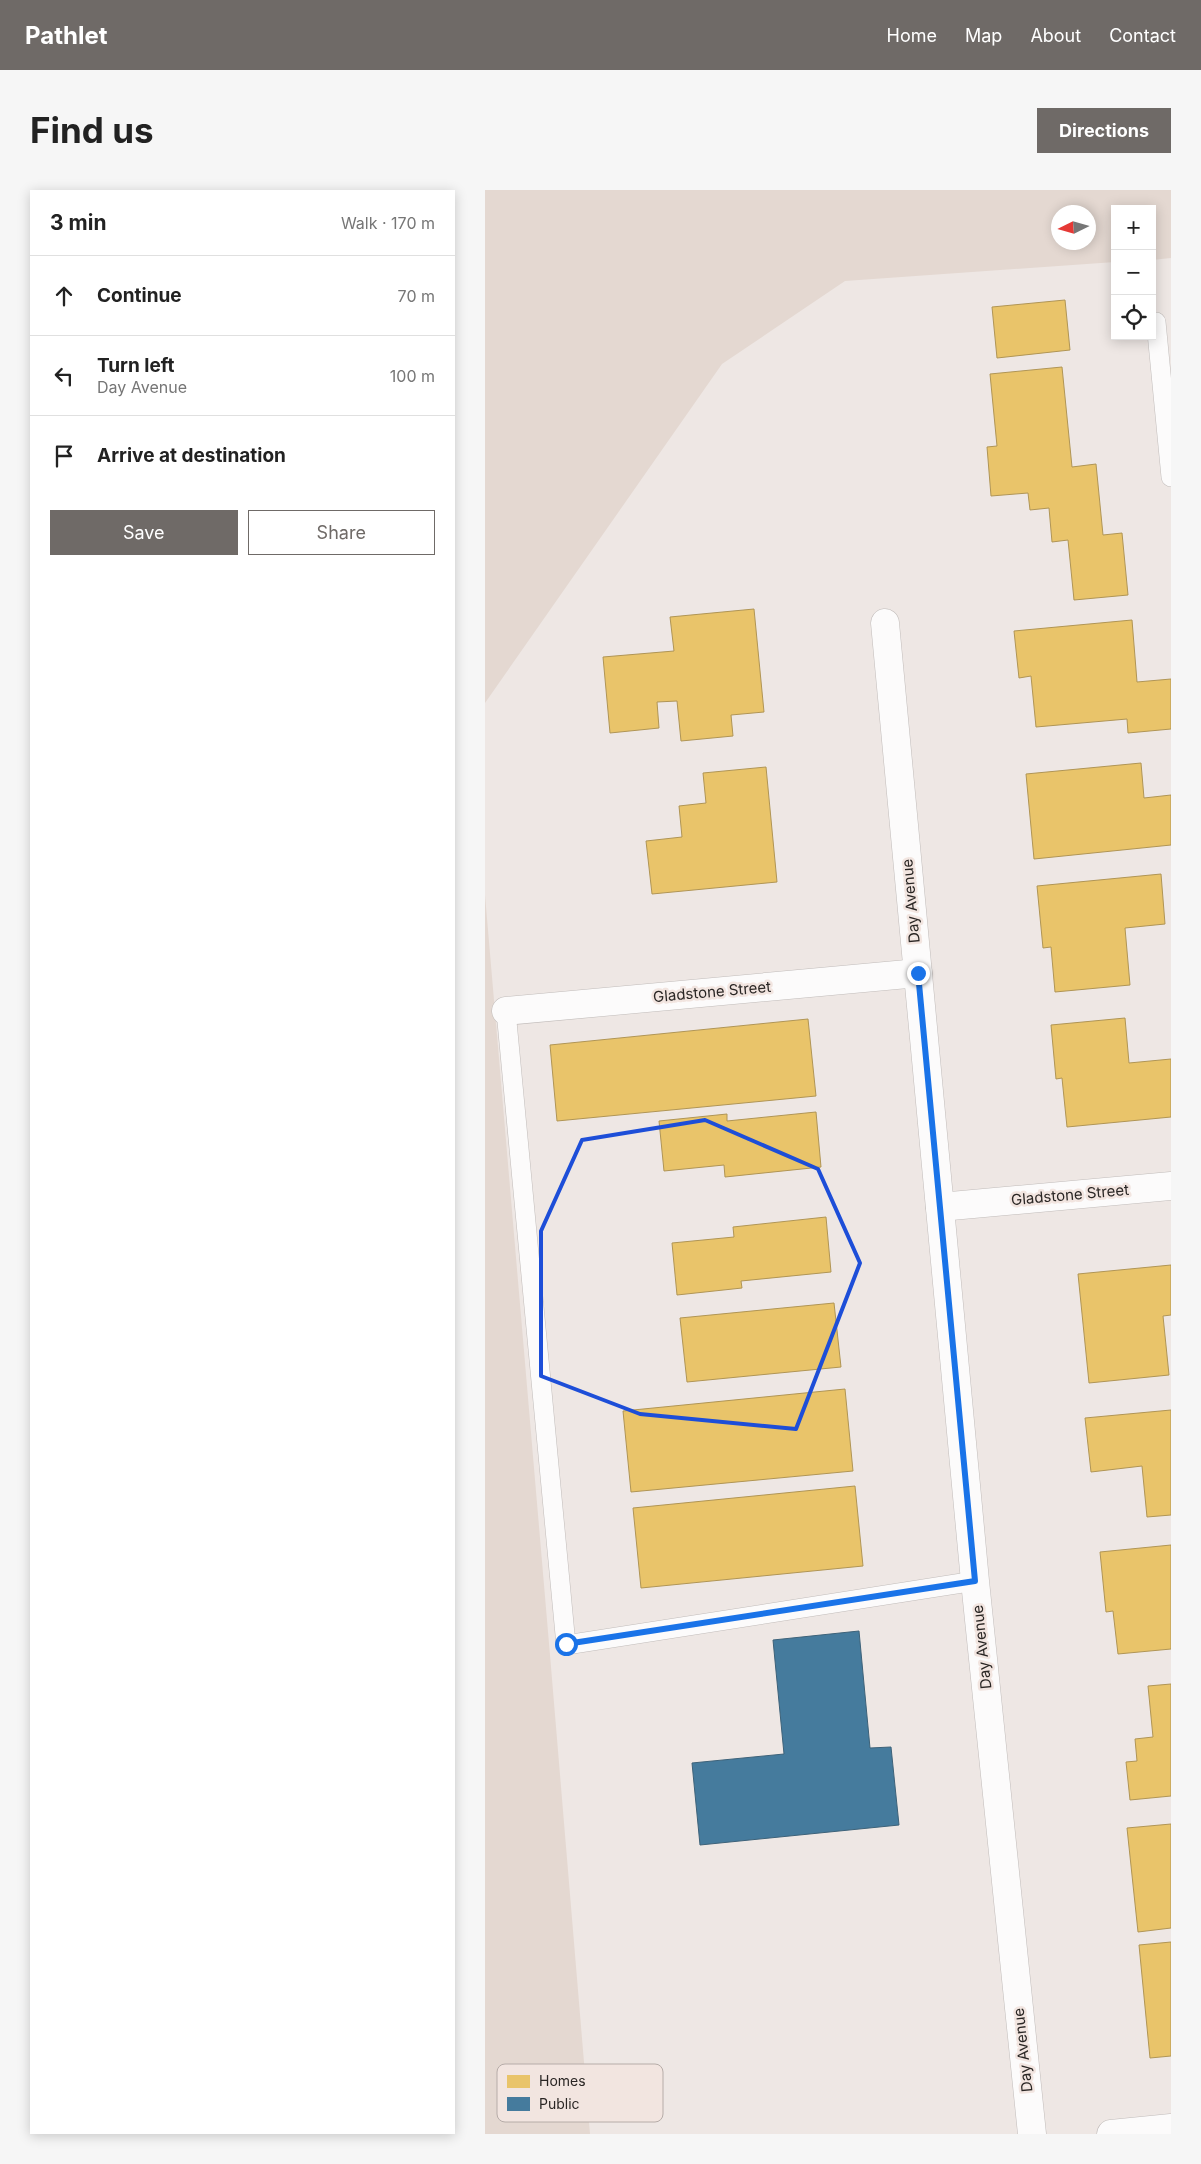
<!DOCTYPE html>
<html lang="en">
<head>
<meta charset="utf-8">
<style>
  :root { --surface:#fff; --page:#f6f6f6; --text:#222; --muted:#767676; --line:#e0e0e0; --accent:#6f6a67 }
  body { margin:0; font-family:Inter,sans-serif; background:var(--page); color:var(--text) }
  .controls { position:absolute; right:15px; top:15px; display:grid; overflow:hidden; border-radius:0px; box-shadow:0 2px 12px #0003 }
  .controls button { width:45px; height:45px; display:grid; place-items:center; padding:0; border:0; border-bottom:1px solid var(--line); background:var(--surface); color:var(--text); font:25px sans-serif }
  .compass { position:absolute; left:566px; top:15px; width:45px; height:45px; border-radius:50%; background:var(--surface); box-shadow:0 2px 12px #0003; rotate:265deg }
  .stop { position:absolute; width:15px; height:15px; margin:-11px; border:4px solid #1a73e8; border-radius:50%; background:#fff }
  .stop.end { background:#1a73e8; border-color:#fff; box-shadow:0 1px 5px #0008 }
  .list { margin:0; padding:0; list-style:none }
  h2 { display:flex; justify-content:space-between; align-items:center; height:65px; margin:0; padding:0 20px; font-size:21px }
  h2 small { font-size:16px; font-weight:400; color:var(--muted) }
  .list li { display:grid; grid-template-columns:32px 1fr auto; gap:15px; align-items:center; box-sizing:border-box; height:80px; padding:0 20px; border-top:1px solid var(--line) }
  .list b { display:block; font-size:19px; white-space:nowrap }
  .list p { margin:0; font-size:16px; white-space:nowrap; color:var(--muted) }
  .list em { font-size:16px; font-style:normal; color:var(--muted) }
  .actions { display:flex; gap:10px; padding:15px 20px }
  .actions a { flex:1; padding:11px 0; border:1px solid var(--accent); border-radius:0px; text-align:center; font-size:18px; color:var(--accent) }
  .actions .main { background:var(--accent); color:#fff }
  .icon { flex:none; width:28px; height:28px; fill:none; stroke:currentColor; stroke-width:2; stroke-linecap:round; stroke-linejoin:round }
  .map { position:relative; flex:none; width:686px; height:1944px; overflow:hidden; border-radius:0px }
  header { display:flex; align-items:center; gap:30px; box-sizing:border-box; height:70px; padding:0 25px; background:var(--accent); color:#fff }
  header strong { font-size:24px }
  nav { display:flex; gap:28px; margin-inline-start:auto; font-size:18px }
  .intro { display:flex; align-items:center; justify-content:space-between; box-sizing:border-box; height:120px; padding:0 30px }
  h1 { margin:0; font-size:35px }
  .button { padding:12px 22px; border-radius:0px; background:var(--accent); color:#fff; font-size:18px; font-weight:700 }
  main { display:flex; gap:30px; padding:0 30px }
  aside { flex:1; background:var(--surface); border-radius:0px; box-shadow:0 2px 12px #0003 }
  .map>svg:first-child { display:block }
</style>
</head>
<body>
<header>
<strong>Pathlet</strong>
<nav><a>Home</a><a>Map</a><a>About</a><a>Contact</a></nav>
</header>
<div class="intro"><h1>Find us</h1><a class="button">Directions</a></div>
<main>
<aside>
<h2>3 min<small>Walk · 170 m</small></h2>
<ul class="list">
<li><svg class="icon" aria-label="ahead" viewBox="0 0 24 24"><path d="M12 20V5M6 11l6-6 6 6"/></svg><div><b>Continue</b></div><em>70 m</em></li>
<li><svg class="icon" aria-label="left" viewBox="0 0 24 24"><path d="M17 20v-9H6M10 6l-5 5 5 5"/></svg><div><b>Turn left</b><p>Day Avenue</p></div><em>100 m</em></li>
<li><svg class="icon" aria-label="arrive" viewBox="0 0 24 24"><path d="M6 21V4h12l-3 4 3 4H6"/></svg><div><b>Arrive at destination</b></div></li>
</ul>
<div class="actions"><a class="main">Save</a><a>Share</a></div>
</aside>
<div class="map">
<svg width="686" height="1944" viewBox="0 0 686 1944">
  <rect width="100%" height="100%" fill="#eee7e4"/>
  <!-- built -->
  <g fill="#e4d8d1" fill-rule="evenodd">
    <path d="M0,0H686V68L667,70V19H630V72L360,91L237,174L0,513ZM574,22H604V52H574Z"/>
    <path d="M0,705L65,1465L105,1944H0Z"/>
  </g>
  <!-- homes -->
  <g fill="#e9c46a" stroke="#b09555">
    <path d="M580,110L585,160L512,168L507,117Z"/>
    <path d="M577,177L587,277L611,274L618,345L637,343L643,405L589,410L583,350L567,352L564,318L545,320L543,303L506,306L502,257L512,256L505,184Z"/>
    <path d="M269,419L279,522L246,525L248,546L196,551L192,511L172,512L174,538L125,543L118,467L189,461L185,427Z"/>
    <path d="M647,430L652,492L686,489V539L643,543L642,529L551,537L546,486L534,488L529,441Z"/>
    <path d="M656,573L659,608L686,605V655L549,669L541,584Z"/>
    <path d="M281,577L292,692L167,704L161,651L197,647L194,616L221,613L218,583Z"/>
    <path d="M676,684L680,734L640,738L645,795L570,802L566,757L558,758L552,696Z"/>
    <path d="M640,828L644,873L686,869V927L582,937L577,888L571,889L566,835Z"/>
    <path d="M323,829L331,906L72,931L65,855Z"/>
    <path d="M331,922L336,977L240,987L239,975L179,981L174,931L242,924V931Z"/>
    <path d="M341,1027L346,1082L256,1091L257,1098L192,1105L187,1053L249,1047L248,1037Z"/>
    <path d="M686,1075V1125L678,1126L684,1185L604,1193L593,1084Z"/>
    <path d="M349,1113L356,1177L202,1192L195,1128Z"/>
    <path d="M360,1199L368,1281L146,1302L138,1221Z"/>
    <path d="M686,1220V1325L662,1327L657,1276L606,1282L600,1228Z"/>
    <path d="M370,1296L378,1376L156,1398L148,1318Z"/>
    <path d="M686,1355V1459L633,1464L628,1421L621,1422L615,1362Z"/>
    <path d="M686,1494V1606L645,1610L641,1572L652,1571L650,1549L668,1547L663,1496Z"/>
    <path d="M686,1634V1738L653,1742L642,1638Z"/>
    <path d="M686,1752V1866L665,1868L654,1755Z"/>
  </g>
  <!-- public -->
  <path fill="#457b9d" stroke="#3d6279" d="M374,1441L385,1558L406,1557L414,1635L215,1655L207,1573L299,1564L288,1450Z"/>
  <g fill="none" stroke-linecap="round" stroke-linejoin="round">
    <!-- service casing -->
    <g stroke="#c1bcba" stroke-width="20">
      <g id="service">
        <path d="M671,132L686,287"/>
        <path d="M21,821L81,1455L490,1391"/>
      </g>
    </g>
    <!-- minor casing -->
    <g stroke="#c1bcba" stroke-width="29">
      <g id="minor">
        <path d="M21,821L433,783"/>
        <path d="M455,1017L686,996"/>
      </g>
    </g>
    <!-- tertiary casing -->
    <g stroke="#c1bcba" stroke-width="29">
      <path id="tertiary" d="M400,433L490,1391L547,1944"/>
    </g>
    <!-- primary casing -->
    <g stroke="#c1bcba" stroke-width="29">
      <path id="primary" d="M626,1944L686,1938"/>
    </g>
    <!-- service -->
    <use href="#service" stroke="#fcfbfb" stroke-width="19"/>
    <!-- minor -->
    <use href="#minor" stroke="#fcfbfb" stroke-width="28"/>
    <!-- tertiary -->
    <use href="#tertiary" stroke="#fcfbfb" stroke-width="28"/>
    <!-- primary -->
    <use href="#primary" stroke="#fcfbfb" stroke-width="28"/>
  </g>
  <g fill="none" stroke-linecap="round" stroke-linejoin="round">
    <!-- route -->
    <path stroke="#1a73e8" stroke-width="6" d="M81,1454L490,1391L433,783"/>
  </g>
  <!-- marked area -->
  <path fill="none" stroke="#1d4ed8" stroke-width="4" stroke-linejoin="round" d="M220,930L333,979L375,1073L311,1239L155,1224L56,1186V1041L97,950Z"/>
  <g text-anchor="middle" stroke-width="5" stroke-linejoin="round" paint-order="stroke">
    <!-- street labels -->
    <g font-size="15" fill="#2a2624" stroke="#f2e5e0">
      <text transform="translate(426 711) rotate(-95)" y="5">Day Avenue</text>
      <text transform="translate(227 802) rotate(-5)" y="5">Gladstone Street</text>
      <text transform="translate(585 1005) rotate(-5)" y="5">Gladstone Street</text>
      <text transform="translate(497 1457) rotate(-96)" y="5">Day Avenue</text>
      <text transform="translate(538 1860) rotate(-96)" y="5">Day Avenue</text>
    </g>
  </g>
  <!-- legend -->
  <rect x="12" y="1874" width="166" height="58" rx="8" fill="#f2e5e0" stroke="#b6aca8" stroke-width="1"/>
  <rect x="22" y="1885" width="23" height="13" fill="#e9c46a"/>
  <rect x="22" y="1907" width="23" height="14" fill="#457b9d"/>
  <g font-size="14" fill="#2a2624">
    <text x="54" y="1896">Homes</text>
    <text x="54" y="1919">Public</text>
  </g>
</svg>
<div class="controls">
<button>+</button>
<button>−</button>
<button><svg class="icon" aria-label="locate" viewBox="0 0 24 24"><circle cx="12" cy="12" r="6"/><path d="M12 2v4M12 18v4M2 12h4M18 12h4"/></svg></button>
</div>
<svg class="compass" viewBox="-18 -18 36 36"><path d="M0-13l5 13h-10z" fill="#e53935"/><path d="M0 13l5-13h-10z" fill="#767676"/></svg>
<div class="stop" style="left:81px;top:1454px"></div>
<div class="stop end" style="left:433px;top:783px"></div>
</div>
</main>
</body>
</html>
